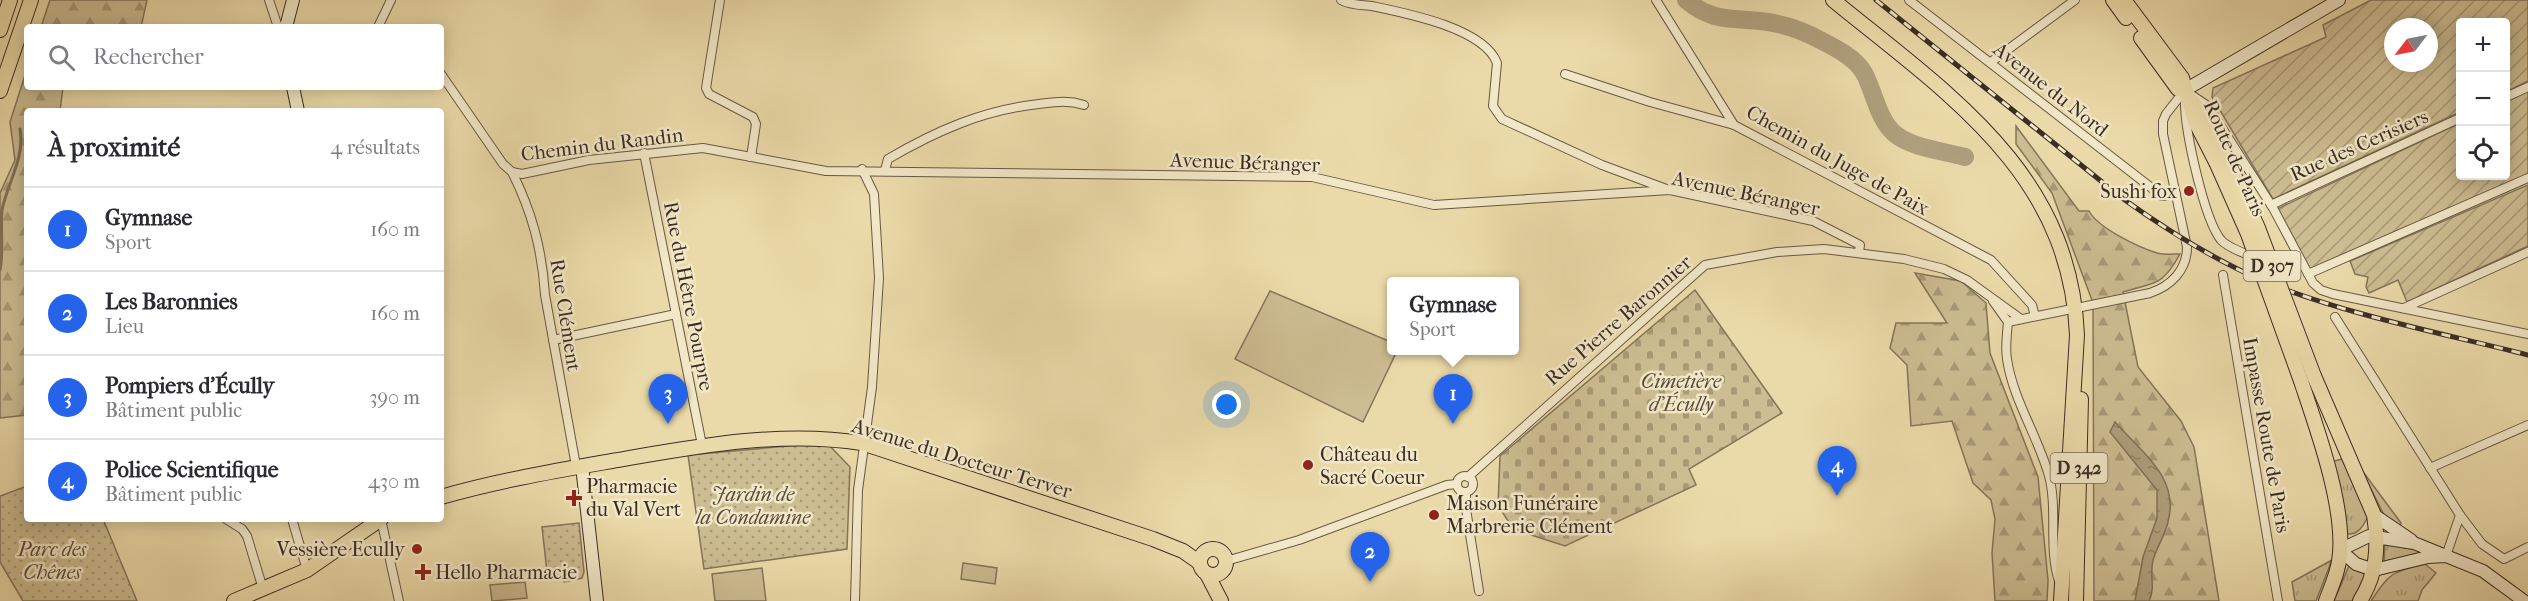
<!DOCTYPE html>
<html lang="fr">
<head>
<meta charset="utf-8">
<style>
  :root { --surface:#fff; --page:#f2f2f3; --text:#2b2b33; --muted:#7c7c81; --line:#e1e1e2; --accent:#2563eb }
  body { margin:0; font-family:"IM FELL French Canon",serif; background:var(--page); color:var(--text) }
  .controls { position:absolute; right:18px; top:18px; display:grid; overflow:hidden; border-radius:6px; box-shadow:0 3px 15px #0003 }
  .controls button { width:54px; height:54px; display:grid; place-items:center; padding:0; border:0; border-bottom:2px solid var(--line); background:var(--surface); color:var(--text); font:30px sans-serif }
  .compass { position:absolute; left:2384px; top:18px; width:54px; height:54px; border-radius:50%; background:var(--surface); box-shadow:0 3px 15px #0003; rotate:238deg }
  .you { position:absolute; left:1227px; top:405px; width:21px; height:21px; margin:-15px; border:4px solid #fff; border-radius:50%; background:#1a73e8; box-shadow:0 0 0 9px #1a73e833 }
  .badge { display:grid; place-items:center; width:39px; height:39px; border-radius:50%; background:var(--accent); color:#fff; font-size:20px; font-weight:700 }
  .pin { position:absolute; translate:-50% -50px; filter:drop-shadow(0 2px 3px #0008) }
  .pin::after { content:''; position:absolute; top:32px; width:21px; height:18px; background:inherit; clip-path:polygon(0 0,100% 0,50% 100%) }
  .popup { position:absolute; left:1387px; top:277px; width:132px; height:78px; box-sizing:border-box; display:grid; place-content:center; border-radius:6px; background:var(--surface); filter:drop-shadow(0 2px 4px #0005); font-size:20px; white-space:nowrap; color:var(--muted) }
  .popup b { font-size:22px; color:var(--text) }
  .popup::after { content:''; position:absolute; left:50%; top:100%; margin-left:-12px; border:12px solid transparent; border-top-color:var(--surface) }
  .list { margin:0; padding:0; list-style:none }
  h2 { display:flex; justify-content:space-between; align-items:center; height:78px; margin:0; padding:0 24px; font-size:26px }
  h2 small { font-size:20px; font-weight:400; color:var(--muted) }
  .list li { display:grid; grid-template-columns:39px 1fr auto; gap:18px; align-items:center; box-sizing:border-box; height:84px; padding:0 24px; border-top:2px solid var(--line) }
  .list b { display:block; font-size:22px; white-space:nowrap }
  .list p { margin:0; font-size:20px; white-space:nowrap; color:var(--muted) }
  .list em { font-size:20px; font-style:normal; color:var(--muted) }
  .icon { flex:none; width:33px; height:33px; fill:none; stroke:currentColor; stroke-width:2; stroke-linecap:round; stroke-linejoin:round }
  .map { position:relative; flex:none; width:2528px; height:601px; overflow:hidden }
  .search { position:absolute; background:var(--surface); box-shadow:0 3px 15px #0003; left:24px; top:24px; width:420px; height:66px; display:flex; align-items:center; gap:15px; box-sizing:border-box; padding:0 21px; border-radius:6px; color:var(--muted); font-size:22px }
  .panel { position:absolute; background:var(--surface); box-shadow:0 3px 15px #0003; left:24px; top:108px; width:420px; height:414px; border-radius:6px }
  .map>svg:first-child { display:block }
</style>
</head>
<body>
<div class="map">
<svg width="2528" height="601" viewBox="0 0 2528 601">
  <defs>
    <pattern id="grass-tufts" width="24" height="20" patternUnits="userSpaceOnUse" patternTransform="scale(1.5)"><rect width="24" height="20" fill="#cdbd92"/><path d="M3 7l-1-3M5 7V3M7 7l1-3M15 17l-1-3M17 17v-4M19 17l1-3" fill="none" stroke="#a89a77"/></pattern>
    <pattern id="forest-firs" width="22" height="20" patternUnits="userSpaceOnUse" patternTransform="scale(1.5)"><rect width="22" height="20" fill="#cdbd92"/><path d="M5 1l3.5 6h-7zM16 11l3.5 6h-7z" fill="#a89a77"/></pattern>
    <pattern id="cemetery-stones" width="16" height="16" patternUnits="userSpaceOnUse" patternTransform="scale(1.5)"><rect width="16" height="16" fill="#cdbd92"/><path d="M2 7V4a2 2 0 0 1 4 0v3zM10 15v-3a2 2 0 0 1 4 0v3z" fill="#a89a77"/></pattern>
    <pattern id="park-dots" width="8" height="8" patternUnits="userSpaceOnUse" patternTransform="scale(1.5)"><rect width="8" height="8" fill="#cdbd92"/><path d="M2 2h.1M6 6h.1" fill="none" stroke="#a89a77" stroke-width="1.8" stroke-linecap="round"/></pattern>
    <pattern id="garden-furrows" width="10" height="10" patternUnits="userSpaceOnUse" patternTransform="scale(1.5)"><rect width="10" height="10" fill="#cdbd92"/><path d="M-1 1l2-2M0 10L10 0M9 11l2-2" fill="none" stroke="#a89a77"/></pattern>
    <pattern id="water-ripples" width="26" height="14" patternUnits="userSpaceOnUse" patternTransform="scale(1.5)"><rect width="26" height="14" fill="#af9f7c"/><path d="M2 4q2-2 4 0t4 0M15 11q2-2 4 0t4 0" fill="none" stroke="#908265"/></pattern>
  </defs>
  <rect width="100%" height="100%" fill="#ebdaa9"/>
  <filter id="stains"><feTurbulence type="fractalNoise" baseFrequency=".00333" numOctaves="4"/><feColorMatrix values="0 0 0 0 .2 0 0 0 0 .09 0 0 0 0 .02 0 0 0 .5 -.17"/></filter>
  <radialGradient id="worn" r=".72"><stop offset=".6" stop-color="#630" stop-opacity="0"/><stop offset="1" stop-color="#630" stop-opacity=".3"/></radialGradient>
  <!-- grass -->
  <g fill="url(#grass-tufts)" stroke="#84755b" stroke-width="1.5">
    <path d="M2342,459L2368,516C2364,525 2359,535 2347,534L2331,462Z"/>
    <path d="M2361,469L2401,523L2400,526L2384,515Z"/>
    <path d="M2385,544L2423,551V555L2384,561Z"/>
    <path d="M2332,560L2316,601H2295L2292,582Z"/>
    <path d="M2425,564L2436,573L2422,590L2418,601H2371C2390,573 2391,572 2425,564Z"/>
    <path d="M2349,566L2366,574L2352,601H2334Z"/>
  </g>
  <!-- forest -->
  <g fill="url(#forest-firs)" stroke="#84755b" stroke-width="1.5">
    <path d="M50,0H147L141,27H41Z"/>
    <path d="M27,69V87H63L60,111H27V415L0,418V193L15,160L10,122Z"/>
    <path d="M2016,126L2079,211H2089C2098,228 2138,247 2157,253C2164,255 2173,254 2180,254C2162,287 2155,282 2123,292L2138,367L2181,421L2194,447L2219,601H2094L2093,303L2052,193L2016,144Z"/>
    <path d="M1915,273L1961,281L1986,303L1990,353L2038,477L2048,580L2047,601H1995L1992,553L1995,519L1991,500L1973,483L1952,421L1911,426L1907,365L1890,348L1896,323H1947Z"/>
  </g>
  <!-- cemetery -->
  <path fill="url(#cemetery-stones)" stroke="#84755b" stroke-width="1.5" d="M1695,290L1782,413L1689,469L1696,485L1565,546L1513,529L1498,505L1500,456Z"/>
  <!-- park -->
  <g fill="url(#park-dots)" stroke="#84755b" stroke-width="1.5">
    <path d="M799,445H829L850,467L847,549L704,569L688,455Z"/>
    <path d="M27,486V519H103L137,601H23L0,562V496Z"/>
    <path d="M579,523L584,572L582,578L564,582L555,572H547L542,527Z"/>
  </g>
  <!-- garden -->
  <g fill="url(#garden-furrows)" stroke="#84755b" stroke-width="1.5" fill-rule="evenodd">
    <path d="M2371,0H2528V81L2506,92V22H2460V112L2273,199L2212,97L2213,88L2326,37L2323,25ZM2393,27H2429V63H2393Z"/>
    <path d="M2528,91V175L2311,272L2277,209L2460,123V176H2506V102Z"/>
    <path d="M2528,185V246L2407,302L2398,280L2369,293L2366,287L2368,277L2355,274L2350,261Z"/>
  </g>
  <!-- pitch -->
  <g fill="#cdbd92" stroke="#84755b" stroke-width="1.5">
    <path d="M1270,291L1391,342L1392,350L1397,351L1363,422L1235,359Z"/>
    <path d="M963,563L997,568L995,584L961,579Z"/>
    <path d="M762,568L766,601H715L712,574Z"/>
    <path d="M525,582L527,598L492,601L490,585Z"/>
  </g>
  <!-- water -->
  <path fill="url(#water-ripples)" stroke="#817159" stroke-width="1.5" d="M2115,422C2141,452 2180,477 2168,522C2165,535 2157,547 2153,560C2149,575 2156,587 2149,601H2135L2143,557L2157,518V490L2110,432Z"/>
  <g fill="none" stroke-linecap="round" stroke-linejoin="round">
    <!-- stream -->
    <path stroke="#817159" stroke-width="3" d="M0,270C4,250 0,230 2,210C8,181 25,158 20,129"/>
    <!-- river -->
    <path stroke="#af9f7c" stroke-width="18" d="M1686,0C1714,24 1735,17 1768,22C1787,25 1804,31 1820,40C1834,47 1856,58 1864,73C1874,91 1878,120 1895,134C1912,148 1944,151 1965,157"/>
    <!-- minor casing -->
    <g stroke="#675845" stroke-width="10">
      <g id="minor">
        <path d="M269,0L278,27"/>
        <path d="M720,0L706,88L709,94L753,117L756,124L751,157"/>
        <path d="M1341,0C1349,5 1362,5 1372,6C1405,13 1484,28 1497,63L1493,106L1502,119L1602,165L1669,190"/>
        <path d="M1656,0L1734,125L1991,260L2032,305L2035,316"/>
        <path d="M1909,0L2162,196L2176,194"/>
        <path d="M378,27L391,0"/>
        <path d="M1991,62L2075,0"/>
        <path d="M441,74L503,164L512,172L522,174L589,160L703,148L826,171L1312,177L1434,205L1670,190L1813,221L1860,245L1859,252"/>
        <path d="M1565,74L1650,102L1734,125"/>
        <path d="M2190,94L2208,106L2273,208L2313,283L2321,290L2333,294L2528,334"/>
        <path d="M2506,97L2528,87"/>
        <path d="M2185,103C2185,131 2204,219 2221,240C2229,249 2248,254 2258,259"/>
        <path d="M644,153L702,445"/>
        <path d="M885,170L888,159C936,131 983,110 1039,104C1056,102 1068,100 1084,105"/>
        <path d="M512,172C532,212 542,249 545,295L576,466"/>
        <path d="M2271,205L2460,118"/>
        <path d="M2270,264L2283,268L2301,261"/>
        <path d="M2308,274L2528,178"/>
        <path d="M2223,275L2278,601"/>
        <path d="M1993,301L2008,322"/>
        <path d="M2404,308L2528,252"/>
        <path d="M2335,317L2460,515L2482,544L2504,559L2528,547"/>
        <path d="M2008,322L2150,293C2171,286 2187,270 2187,247L2163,134V121L2166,114L2185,90"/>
        <path d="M2008,322C2007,334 2005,347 2007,359C2013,400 2038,436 2049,476C2058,510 2048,548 2059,581"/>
        <path d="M553,340L676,314"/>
        <path d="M2430,468L2528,425"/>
        <circle cx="1465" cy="484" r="8"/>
        <path d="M1468,477L1705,265L1777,252L1824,249L1904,259L1944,269L1967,280L2021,319"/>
        <path d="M1466,492V509L1479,591"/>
        <path d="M226,519L242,529L247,536L263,589"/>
        <path d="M292,519L307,570"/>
        <path d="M381,519L399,601"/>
        <path d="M2446,556L2460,515"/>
        <path d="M1226,561L1299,540L1447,485L1457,484"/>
        <path d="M855,601L858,490L872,387L879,278L874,194L862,169"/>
      </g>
    </g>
    <!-- secondary casing -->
    <g stroke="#3b2d24" stroke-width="14">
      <g id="secondary">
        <path d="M286,27L293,0"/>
        <path d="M293,87L298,111"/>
        <path d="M2185,90L2339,0"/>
        <path d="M582,466L597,601"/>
        <path d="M2374,515L2411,540"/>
        <path d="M2446,556L2428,557L2374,570L2356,564L2340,550L2369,536L2414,543L2483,571L2524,601"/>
      </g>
    </g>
    <!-- primary casing -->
    <g stroke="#3b2d24" stroke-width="16">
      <g id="primary">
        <path d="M1833,0C1948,94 2070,172 2077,335L2061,601"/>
        <path d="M2113,0L2126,18"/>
        <path d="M2124,0L2182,78L2195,121L2216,162"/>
        <path d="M2141,38L2178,89L2185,90"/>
        <path d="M2193,102L2226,157"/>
        <path d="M2314,376L2374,515C2379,546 2377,574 2360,601"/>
        <path d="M2301,381C2317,429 2344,503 2340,553C2339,570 2332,585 2326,601"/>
        <path d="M441,497C496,481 555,471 612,461C693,447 779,430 862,443L1153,539L1183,551L1200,563"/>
        <circle cx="1213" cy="562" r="13"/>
        <path d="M1207,574L1221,601"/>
        <path d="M234,601L307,570L381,519"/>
        <path d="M2076,601L2081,399"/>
      </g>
    </g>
    <!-- trunk casing -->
    <g stroke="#3b2d24" stroke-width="16">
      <g id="trunk">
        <path d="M0,30L10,0"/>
        <path d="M0,91L31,0"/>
      </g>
    </g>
    <!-- minor -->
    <use href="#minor" stroke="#f2e7c7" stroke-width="8"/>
    <!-- secondary -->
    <use href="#secondary" stroke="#f2e7c7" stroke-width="12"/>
    <!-- primary -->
    <use href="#primary" stroke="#ebdaa9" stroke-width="14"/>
    <!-- trunk -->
    <use href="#trunk" stroke="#ebdaa9" stroke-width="14"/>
    <!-- rail casing -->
    <g stroke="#3b2d24" stroke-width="5">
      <path id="rail" d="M1876,0L2122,198C2168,231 2216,261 2268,283C2352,316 2441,333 2528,355"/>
    </g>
    <!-- rail -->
    <use href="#rail" stroke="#f2e7c7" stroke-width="3" stroke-dasharray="9" stroke-linecap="butt"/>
    <!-- primary-bridge casing -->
    <g stroke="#3b2d24" stroke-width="16" stroke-linecap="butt">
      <g id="primary-bridge">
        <path d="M2226,157L2258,228L2314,376"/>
        <path d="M2216,162L2248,234L2301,381"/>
      </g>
    </g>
    <!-- primary-bridge -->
    <use href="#primary-bridge" stroke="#ebdaa9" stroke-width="14"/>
  </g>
  <!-- markers -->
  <g fill="#8f2418" stroke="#f2e7c7" stroke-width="2">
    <circle cx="2189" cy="191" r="6"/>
    <circle cx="1308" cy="465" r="6"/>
    <path d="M571 489h6v6h6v6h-6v6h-6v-6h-6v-6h6z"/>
    <circle cx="1434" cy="515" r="6"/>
    <circle cx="417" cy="549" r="6"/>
    <path d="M420 563h6v6h6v6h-6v6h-6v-6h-6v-6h6z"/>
  </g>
  <g text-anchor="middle" stroke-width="5" stroke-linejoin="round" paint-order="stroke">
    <!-- shield labels -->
    <g fill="#f2e7c7" stroke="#726555" stroke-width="1.5">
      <rect x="2243.5" y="251" width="57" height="30" rx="4.5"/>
      <rect x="2050.5" y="453" width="57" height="30" rx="4.5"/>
    </g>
    <g font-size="18" font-weight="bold" fill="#3b2d24">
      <text x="2272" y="272">D 307</text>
      <text x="2079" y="474">D 342</text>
    </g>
    <!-- street labels -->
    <g font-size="20" fill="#3b2d24" stroke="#f2e7c7">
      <text transform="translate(2051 89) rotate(38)" y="7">Avenue du Nord</text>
      <text transform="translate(602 144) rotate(-7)" y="7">Chemin du Randin</text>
      <text transform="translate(2359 145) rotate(-24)" y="7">Rue des Cerisiers</text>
      <text transform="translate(2235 158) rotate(66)" y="7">Route de Paris</text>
      <text transform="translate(1838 160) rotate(29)" y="7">Chemin du Juge de Paix</text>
      <text transform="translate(1245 162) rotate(2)" y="7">Avenue Béranger</text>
      <text transform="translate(1746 193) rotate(12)" y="7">Avenue Béranger</text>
      <text transform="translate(689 296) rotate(79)" y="7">Rue du Hêtre Pourpre</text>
      <text transform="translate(566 315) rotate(81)" y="7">Rue Clément</text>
      <text transform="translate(1618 320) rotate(-41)" y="7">Rue Pierre Baronnier</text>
      <text transform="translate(2267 435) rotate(80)" y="7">Impasse Route de Paris</text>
      <text transform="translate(962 458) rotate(17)" y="7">Avenue du Docteur Terver</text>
    </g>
    <!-- poi labels -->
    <g font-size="20" fill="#3b2d24" stroke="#f2e7c7" text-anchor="start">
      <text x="2177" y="198" text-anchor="end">Sushi fox</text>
      <text x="1320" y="461">Château du<tspan x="1320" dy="23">Sacré Coeur</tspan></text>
      <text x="586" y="493">Pharmacie<tspan x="586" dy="23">du Val Vert</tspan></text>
      <text x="1446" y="510">Maison Funéraire<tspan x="1446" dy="23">Marbrerie Clément</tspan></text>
      <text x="405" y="556" text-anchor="end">Vessière Ecully</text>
      <text x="435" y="579">Hello Pharmacie</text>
    </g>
    <!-- park labels -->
    <g font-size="20" font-style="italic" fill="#584a3a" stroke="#f2e7c7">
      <text x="1681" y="388">Cimetière<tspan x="1681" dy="23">d'Écully</tspan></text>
      <text x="753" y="501">Jardin de<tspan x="753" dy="23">la Condamine</tspan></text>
      <text x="52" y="556">Parc des<tspan x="52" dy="23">Chênes</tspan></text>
    </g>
  </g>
  <rect width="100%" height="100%" filter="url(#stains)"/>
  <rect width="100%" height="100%" fill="url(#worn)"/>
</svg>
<div class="controls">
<button>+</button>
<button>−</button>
<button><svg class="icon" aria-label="locate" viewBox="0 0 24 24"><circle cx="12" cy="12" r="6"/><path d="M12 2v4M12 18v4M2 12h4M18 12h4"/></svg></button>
</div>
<svg class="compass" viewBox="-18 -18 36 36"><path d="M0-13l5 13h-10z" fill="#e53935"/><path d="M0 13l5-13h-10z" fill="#7c7c81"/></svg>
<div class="you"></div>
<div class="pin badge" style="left:1453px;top:424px">1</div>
<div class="popup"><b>Gymnase</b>Sport</div>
<div class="pin badge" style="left:1370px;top:582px">2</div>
<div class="pin badge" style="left:668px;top:424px">3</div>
<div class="pin badge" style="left:1837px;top:496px">4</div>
<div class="search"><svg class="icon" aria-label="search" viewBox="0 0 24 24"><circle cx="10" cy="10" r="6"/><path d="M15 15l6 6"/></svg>Rechercher</div>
<section class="panel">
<h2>À proximité<small>4 résultats</small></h2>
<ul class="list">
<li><span class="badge">1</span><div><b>Gymnase</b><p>Sport</p></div><em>160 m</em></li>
<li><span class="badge">2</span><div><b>Les Baronnies</b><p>Lieu</p></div><em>160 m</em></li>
<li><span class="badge">3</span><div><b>Pompiers d'Écully</b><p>Bâtiment public</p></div><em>390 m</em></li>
<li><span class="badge">4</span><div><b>Police Scientifique</b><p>Bâtiment public</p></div><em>430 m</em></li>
</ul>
</section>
</div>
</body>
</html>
